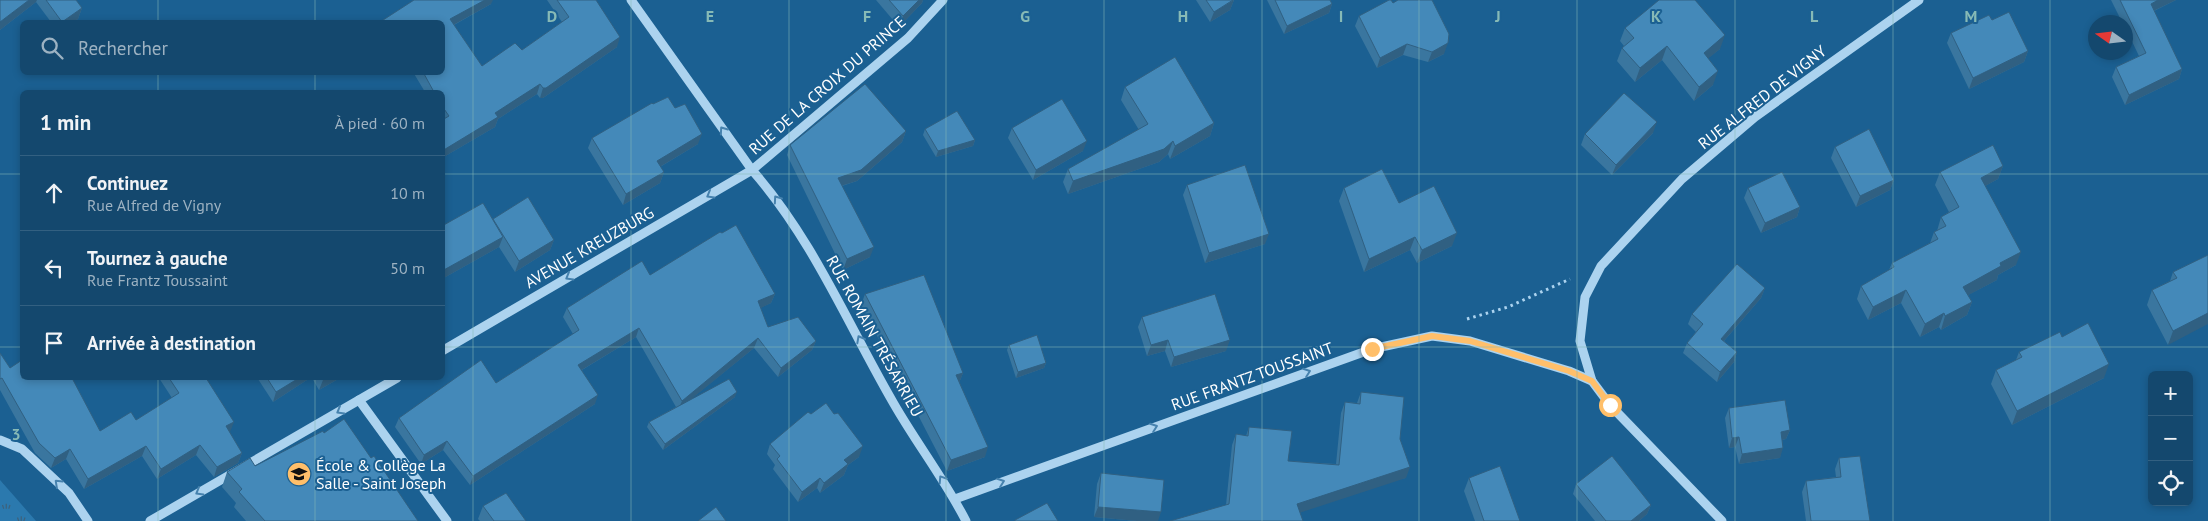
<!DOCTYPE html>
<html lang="fr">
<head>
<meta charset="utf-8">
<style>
  :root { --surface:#14486e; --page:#215276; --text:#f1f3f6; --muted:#9db2c2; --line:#336081 }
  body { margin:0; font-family:"PT Sans",sans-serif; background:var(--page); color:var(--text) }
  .controls { position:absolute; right:15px; bottom:15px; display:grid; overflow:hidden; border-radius:8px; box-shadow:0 2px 8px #0003 }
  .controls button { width:45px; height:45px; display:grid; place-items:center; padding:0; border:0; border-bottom:1px solid var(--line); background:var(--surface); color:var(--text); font:25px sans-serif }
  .compass { position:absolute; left:2088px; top:15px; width:45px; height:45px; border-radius:50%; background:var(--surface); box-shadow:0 2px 8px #0003; rotate:284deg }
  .stop { position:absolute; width:15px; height:15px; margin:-11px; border:4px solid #ffbf6a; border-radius:50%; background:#fff }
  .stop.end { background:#ffbf6a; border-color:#fff; box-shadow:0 1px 5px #0008 }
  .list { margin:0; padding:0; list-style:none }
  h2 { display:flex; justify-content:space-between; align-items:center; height:65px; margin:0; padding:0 20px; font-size:21px }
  h2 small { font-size:16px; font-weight:400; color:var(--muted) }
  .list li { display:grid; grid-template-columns:32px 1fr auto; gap:15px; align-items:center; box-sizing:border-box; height:75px; padding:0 20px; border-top:1px solid var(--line) }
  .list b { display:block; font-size:19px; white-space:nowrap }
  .list p { margin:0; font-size:16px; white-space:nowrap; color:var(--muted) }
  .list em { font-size:16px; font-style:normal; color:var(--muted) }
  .icon { flex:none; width:28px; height:28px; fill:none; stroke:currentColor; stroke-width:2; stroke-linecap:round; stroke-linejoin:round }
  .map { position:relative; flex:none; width:2208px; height:521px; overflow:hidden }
  .search { position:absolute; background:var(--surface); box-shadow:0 2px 8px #0003; left:20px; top:20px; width:425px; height:55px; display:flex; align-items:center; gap:12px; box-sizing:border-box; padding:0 18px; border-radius:8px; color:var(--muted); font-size:19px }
  .panel { position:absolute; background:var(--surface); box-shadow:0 2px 8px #0003; left:20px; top:90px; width:425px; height:290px; border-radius:8px }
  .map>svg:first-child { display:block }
</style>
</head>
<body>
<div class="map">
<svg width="2208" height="521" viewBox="0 0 2208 521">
  <defs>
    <pattern id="grass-tufts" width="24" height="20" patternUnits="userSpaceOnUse" patternTransform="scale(1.25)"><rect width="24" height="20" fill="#2b79ae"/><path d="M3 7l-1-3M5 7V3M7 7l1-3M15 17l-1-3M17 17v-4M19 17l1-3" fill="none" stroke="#3c627d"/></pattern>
  </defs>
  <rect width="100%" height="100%" fill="#1b6092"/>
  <!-- grass -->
  <path fill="url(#grass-tufts)" d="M0,480L36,521H0Z"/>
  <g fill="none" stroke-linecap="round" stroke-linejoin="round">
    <!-- path -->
    <path stroke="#acd3ef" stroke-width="3" stroke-dasharray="2.5 4" stroke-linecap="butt" d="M1467,319L1508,307L1570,279"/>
    <!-- minor -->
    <g stroke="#acd3ef" stroke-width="9">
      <path d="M631,0L752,170C813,239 848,325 894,404C917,444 945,480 966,521"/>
      <path d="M442,351L752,170L908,38L943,0"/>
      <path d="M359,400L447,521"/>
      <path d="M0,440L22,449L69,493L88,521"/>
      <path d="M955,499L1372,349L1432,336L1470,341L1569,371L1592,381"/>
      <path d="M150,521L397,378"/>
      <path d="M1722,521L1610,405L1592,381L1580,341L1585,297L1601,266L1682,179L1755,117L1919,0"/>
    </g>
  </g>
  <!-- wall -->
  <g fill="#3a769f">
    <path d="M0,0H76L82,8L78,19L73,22H51L36,2L0,30Z"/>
    <path d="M414,0L491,4L454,25L482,66L522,50L562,22L547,0H596L617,47L543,98H540L537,94L498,119L495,127L442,158V92H425L413,72H442Z"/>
    <path d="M876,0H923L922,3L899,27Z"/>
    <path d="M1196,0H1234L1230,10L1210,22Z"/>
    <path d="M1267,0H1330L1332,4L1329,13L1284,34Z"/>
    <path d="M2111,0H2176L2154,11L2182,69L2179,79L2125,105L2112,77L2116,67L2139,56L2126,29V22H2122Z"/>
    <path d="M1393,3L1444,54L1428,62L1403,55L1377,68L1355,26L1359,16Z"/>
    <path d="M1992,20L2028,51L2024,62L1969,89L1947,43L1951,33Z"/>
    <path d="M1625,28L1720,49L1708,58L1713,85L1694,101L1662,60L1635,82L1617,61L1622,48L1624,46L1620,41Z"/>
    <path d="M1125,87L1214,123L1210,136L1170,159L1168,154L1159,162L1068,194L1063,182L1068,169L1139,130L1121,100Z"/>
    <path d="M653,104L698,144L660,167L664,172L660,183L623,205L588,148L592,138Z"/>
    <path d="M1012,128L1083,151L1033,180L1008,138Z"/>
    <path d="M925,129L975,140L973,146L936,157L923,135Z"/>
    <path d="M906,131L902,142L857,181L842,186L870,257L843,270L787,155L790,145Z"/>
    <path d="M1653,133L1612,175L1581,145L1585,134Z"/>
    <path d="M1835,147L1894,180L1890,190L1856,207L1831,158Z"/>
    <path d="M2003,166L1998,179L1985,186L2016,265L1998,275L1997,280L1968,295L1972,302L1967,315L1941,330L1939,327L1920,337L1901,303L1868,320L1857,299L1861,286L1889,270L1892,263L1930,243L1934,232L1937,231L1941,217L1949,212L1935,185L1940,172Z"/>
    <path d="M1187,185L1265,244L1205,263L1183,195Z"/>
    <path d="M1344,188L1399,203L1452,246L1417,263L1410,250L1364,272L1339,201Z"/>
    <path d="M1748,188L1800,207L1797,217L1761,233L1744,198Z"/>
    <path d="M493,219L554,240L550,250L515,272L499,247L442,279Z"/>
    <path d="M2208,255L2168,345L2147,305L2152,290L2170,281L2173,272Z"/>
    <path d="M650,275L775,294L771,303L760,308L768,327L816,341L812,350L778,377L754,348L692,398L735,397L663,450L647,427L649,422L676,407L636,337L582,370L595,404L470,485L443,450L421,464L395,427L399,418L496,383L573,334L563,317L567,308Z"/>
    <path d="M1765,288L1761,298L1724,341L1737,352L1734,362L1717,382L1683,353L1687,343L1696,332L1688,324L1692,314Z"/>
    <path d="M865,294L963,373L959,383L985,457L947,471L861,305Z"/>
    <path d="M1142,317L1226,351L1171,367L1165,351L1147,356L1138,327Z"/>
    <path d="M1009,345L1046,363L1044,368L1016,378L1007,350Z"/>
    <path d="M2019,352L2104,378L2012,425L1991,384L1996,370L2016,360Z"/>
    <path d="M0,353L10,368L100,431L136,420L172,398L159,378H206L229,432L242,453L238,463L214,477L196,455L157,479L142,456L84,489L66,459L51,468L35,453L0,390Z"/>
    <path d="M258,378H310L273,402L258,379Z"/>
    <path d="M312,378H340L319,390Z"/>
    <path d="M1361,392L1400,439L1406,478L1226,505L1232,445L1236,434L1246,436L1249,427L1288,461L1336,464L1341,413L1345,402L1357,403Z"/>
    <path d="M1729,408L1790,430L1786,439L1782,440L1780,458L1739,464L1735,447L1729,448L1725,418Z"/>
    <path d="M324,433L371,458L418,521H246L234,507L236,503L222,487L227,472L255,466Z"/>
    <path d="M770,444L859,457L848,465L844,475L820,493L817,488L798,502L773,469L775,465L767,454Z"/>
    <path d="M1839,458L1870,521H1806L1802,492L1806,481L1836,477L1835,469Z"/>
    <path d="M1101,473L1158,521H1137L1094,517L1097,484Z"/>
    <path d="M1469,478L1520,521H1475L1464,491Z"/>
    <path d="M1576,484L1651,505L1647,514L1639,521H1595L1573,494Z"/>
    <path d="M483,506L526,521H480L478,519Z"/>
  </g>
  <!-- shaded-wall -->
  <g fill="#306082">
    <path d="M29,0H37L36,2L0,30V22Z"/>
    <path d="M485,0H493L491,4L446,29L450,19Z"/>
    <path d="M919,0H923L922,3L899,27L903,16Z"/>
    <path d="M1234,0L1230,10L1210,22L1214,12Z"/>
    <path d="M2158,0H2176L2147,14L2151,4Z"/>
    <path d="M1332,4L1329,13L1284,34L1287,26Z"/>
    <path d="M82,8L78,19L73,22H62Z"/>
    <path d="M1725,35L1720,49L1699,66L1704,53Z"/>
    <path d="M620,37L617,47L543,98H540L543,88Z"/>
    <path d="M1448,43L1444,54L1428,62L1432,52Z"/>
    <path d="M1407,44L1403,55L1377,68L1380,58Z"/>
    <path d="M1667,46L1662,60L1635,82L1640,68Z"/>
    <path d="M2028,51L2024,62L1969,89L1973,78Z"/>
    <path d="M2182,69L2179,79L2125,105L2129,95Z"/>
    <path d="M1718,71L1713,85L1694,101L1699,87Z"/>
    <path d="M540,84L537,94L498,119L495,127L442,158V151L495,113Z"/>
    <path d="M1657,122L1653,133L1612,175L1616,165Z"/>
    <path d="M1214,123L1210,136L1170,159L1175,146Z"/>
    <path d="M906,131L902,142L857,181L834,188L838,178Z"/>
    <path d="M702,134L698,144L653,171L657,161Z"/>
    <path d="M975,140L973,146L936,157L938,151Z"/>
    <path d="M1087,141L1083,151L1033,180L1036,170Z"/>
    <path d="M1173,141L1168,154L1159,162L1068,194L1073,181Z"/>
    <path d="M2003,166L1998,179L1976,191L1981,178Z"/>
    <path d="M664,172L660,183L623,205L626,194Z"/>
    <path d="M1894,180L1890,190L1856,207L1860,196Z"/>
    <path d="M1800,207L1797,217L1761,233L1765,223Z"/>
    <path d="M1457,233L1452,246L1417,263L1422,250Z"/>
    <path d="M1269,234L1265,244L1205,263L1209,253Z"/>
    <path d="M503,237L499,247L442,279V271Z"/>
    <path d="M1415,237L1410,250L1364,272L1369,259Z"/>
    <path d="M554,240L550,250L515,272L519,261Z"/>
    <path d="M874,247L870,257L843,270L847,259Z"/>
    <path d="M2021,252L2016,265L1998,275L1997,280L1959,300L1963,287L2000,263Z"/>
    <path d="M1765,288L1761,298L1717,349L1721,339Z"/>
    <path d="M1906,290L1901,303L1868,320L1873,307Z"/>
    <path d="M775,294L771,303L755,311L758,301Z"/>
    <path d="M1972,302L1967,315L1941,330L1945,316Z"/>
    <path d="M1944,313L1939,327L1920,337L1925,324Z"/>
    <path d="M2208,313V324L2168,345L2173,331Z"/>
    <path d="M639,328L636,337L575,374L578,365Z"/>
    <path d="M758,338L754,348L678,410L682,401Z"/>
    <path d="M1168,340L1165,351L1147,356L1151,345Z"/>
    <path d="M1230,340L1226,351L1171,367L1174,357Z"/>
    <path d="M816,341L812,350L778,377L781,368Z"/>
    <path d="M1737,352L1734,362L1717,382L1720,372Z"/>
    <path d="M1046,363L1044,368L1016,378L1018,372Z"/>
    <path d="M2109,364L2104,378L2012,425L2017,411Z"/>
    <path d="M963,373L959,383L956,375Z"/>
    <path d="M299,378H310L273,402L276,392Z"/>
    <path d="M327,378H340L319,390L323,380Z"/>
    <path d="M737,392L735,397L663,450L665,444Z"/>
    <path d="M598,395L595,404L470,485L473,476Z"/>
    <path d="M234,422L230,432L222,436L226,426Z"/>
    <path d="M1790,430L1786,439L1777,441L1781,432Z"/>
    <path d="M1739,437L1735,447L1729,448L1732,438Z"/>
    <path d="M447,441L443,450L421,464L424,455Z"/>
    <path d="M200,445L196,455L157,479L161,469Z"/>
    <path d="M146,446L142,456L84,489L88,479Z"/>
    <path d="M863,446L859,457L848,465L844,475L820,493L824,483L844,460Z"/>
    <path d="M988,447L985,457L947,471L951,460Z"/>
    <path d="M1783,448L1780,458L1739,464L1742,454Z"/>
    <path d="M70,449L66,459L51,468L55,458Z"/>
    <path d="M242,453L238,463L214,477L217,467Z"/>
    <path d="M1410,467L1406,478L1293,515L1297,504Z"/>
    <path d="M820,478L817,488L798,502L802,492Z"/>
    <path d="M1651,505L1647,514L1639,521H1631Z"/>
    <path d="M1098,507L1161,512L1158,521H1137L1094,517Z"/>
  </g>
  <!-- building -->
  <g fill="#4489b9" stroke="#306082">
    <path d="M0,0H29L0,22Z"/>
    <path d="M46,0H76L82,8L62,22Z"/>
    <path d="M414,0H485L450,19L482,66L515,43L522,50L569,17L557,0H596L620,37L546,88H543L540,84L495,113L498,117L442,151V120L449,116L442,106V92H434L423,72H442V22H380Z"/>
    <path d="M889,0H919L903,16Z"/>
    <path d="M1206,0H1233L1214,12Z"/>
    <path d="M1275,0H1330L1332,4L1287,26Z"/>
    <path d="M1389,0H1391L1393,3L1398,0H1432L1449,34L1448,43L1432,52L1407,44L1380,58L1359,16Z"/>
    <path d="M1659,0H1695L1725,35L1704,53L1718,71L1699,87L1667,46L1640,68L1622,48L1634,38L1625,28Z"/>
    <path d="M2120,0H2158L2151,4L2182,69L2129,95L2116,67L2146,53Z"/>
    <path d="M2009,12L2028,51L1973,78L1951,33L1989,15L1992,20Z"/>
    <path d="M1175,57L1214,123L1175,146L1173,141L1164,149L1073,181L1068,169L1148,124L1125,87Z"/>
    <path d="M865,84L906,131L861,170L838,178L874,247L847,259L790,145Z"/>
    <path d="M1624,93L1657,122L1616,165L1585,134Z"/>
    <path d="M668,97L675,108L685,104L702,134L657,161L664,172L626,194L592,138L652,103L653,104Z"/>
    <path d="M1062,99L1087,141L1036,170L1012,128Z"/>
    <path d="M957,111L975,140L938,151L925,129Z"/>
    <path d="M1869,129L1894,180L1860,196L1835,147Z"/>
    <path d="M1993,145L2003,166L1981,178L2021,252L2000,263L2001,266L1963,287L1972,302L1945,316L1944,313L1925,324L1906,290L1873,307L1861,286L1894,267L1892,263L1938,239L1934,232L1946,226L1941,217L1959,207L1940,172Z"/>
    <path d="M1245,165L1269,234L1209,253L1187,185Z"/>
    <path d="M1382,169L1399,203L1434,186L1457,233L1422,250L1415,237L1369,259L1344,188Z"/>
    <path d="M1782,172L1800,207L1765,223L1748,188Z"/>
    <path d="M528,197L554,240L519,261L493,219Z"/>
    <path d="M483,203L503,237L442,271V226Z"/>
    <path d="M736,225L775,294L758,301L768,327L798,317L816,341L781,368L758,338L682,401L639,328L578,365L598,395L473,476L447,441L424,455L399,418L481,360L496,383L579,330L567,308L642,261L650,275L720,232L722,233Z"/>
    <path d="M2208,255V313L2173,331L2152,290L2177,278L2173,272Z"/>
    <path d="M1737,264L1765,288L1721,339L1737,352L1720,372L1687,343L1703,324L1692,314Z"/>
    <path d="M924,275L963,373L956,375L988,447L951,460L865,294Z"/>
    <path d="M1215,294L1230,340L1174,357L1168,340L1151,345L1142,317Z"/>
    <path d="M2088,323L2109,364L2017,411L1996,370L2022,357L2019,352L2060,332L2062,337Z"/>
    <path d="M1037,335L1046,363L1018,372L1009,345Z"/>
    <path d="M0,353L10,368L22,360V378H72L100,431L131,412L136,420L179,393L169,378H206L234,422L226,426L242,453L217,467L200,445L161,469L146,446L88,479L70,449L55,458L39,443L2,378L0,379Z"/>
    <path d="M267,378H299L276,392Z"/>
    <path d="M729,379L737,392L665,444L649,422Z"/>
    <path d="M1361,392L1404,397L1400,439L1410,467L1297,504L1303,521H1170L1229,504L1236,434L1248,436L1249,427L1292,431L1288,461L1339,465L1345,402L1360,404Z"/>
    <path d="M1785,400L1790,430L1781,432L1783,448L1742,454L1739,437L1732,438L1729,408Z"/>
    <path d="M826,403L834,414L838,413L863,446L844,460L848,464L824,483L820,478L802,492L777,459L780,456L770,444L808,412L811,414Z"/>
    <path d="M344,419L371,458L374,456L418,521H265L239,492L242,489L227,472L250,458L255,466L323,431L324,433Z"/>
    <path d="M1612,456L1651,505L1631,521H1606L1576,484Z"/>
    <path d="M1860,456L1870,521H1811L1806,481L1841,477L1839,458Z"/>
    <path d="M1500,466L1520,521H1484L1469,478Z"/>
    <path d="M1101,473L1164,480L1161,512L1098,507Z"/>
    <path d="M506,493L526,521H494L483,506Z"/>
    <path d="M1047,503L1058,521H1015V520Z"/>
    <path d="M716,507L726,521H698Z"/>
  </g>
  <!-- one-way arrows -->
  <defs><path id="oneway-chevron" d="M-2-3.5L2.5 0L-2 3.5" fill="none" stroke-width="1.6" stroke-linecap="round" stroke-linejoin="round" transform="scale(1.25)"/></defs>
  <g stroke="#4682ae">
    <use href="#oneway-chevron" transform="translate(723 130) rotate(-125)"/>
    <use href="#oneway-chevron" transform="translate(710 195) rotate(150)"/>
    <use href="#oneway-chevron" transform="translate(777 199) rotate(-125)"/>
    <use href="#oneway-chevron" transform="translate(569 277) rotate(150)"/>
    <use href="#oneway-chevron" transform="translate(860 339) rotate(-118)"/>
    <use href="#oneway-chevron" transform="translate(1307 372) rotate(-20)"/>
    <use href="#oneway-chevron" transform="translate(340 411) rotate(150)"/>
    <use href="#oneway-chevron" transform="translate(1154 427) rotate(-20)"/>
    <use href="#oneway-chevron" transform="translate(942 479) rotate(-123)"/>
    <use href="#oneway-chevron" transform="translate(1001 482) rotate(-20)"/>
    <use href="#oneway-chevron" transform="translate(58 483) rotate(-137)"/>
    <use href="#oneway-chevron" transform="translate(199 492) rotate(150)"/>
  </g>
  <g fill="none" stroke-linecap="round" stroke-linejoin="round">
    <!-- route -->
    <path stroke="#ffbf6a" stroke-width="6" d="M1372,349L1432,336L1470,341L1569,371L1592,381L1610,405"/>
  </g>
  <!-- grid -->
  <path fill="none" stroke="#87bab6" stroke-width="1" stroke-opacity="0.55" d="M158,0V22M315,0V22M473,0V521M631,0V521M789,0V521M946,0V521M1104,0V521M1262,0V521M1419,0V521M1577,0V521M1735,0V521M1893,0V521M2050,0V521M158,72V92M315,72V92M0,174H22M442,174H2208M0,347H22M442,347H2208M158,378V521M315,378V521"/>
  <!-- icons -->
  <defs>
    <g id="school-disc" transform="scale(1.25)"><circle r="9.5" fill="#ffbf6a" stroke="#1b6092"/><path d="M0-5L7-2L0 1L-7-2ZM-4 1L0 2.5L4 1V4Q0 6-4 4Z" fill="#111"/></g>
  </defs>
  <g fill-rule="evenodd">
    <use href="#school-disc" x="299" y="474"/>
  </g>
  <g text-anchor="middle" stroke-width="4" stroke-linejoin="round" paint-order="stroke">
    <!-- street labels -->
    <g font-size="16" fill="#fff" stroke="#1b6092">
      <text transform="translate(827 85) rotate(-41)" y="6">RUE DE LA CROIX DU PRINCE</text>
      <text transform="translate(1762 97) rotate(-38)" y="6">RUE ALFRED DE VIGNY</text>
      <text transform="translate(589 247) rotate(-30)" y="6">AVENUE KREUZBURG</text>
      <text transform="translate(875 336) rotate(61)" y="6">RUE ROMAIN TRÉSARRIEU</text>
      <text transform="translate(1252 376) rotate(-20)" y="6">RUE FRANTZ TOUSSAINT</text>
    </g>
    <!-- poi labels -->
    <g font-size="16" fill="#fff" stroke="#1b6092" text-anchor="start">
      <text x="316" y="471">École &amp; Collège La<tspan x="316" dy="18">Salle - Saint Joseph</tspan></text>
    </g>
  </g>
  <g font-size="16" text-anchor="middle" font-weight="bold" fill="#87bab6" stroke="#1b6092" stroke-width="4" stroke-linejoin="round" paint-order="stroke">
    <text x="552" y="22">D</text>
    <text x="710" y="22">E</text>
    <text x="867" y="22">F</text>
    <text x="1025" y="22">G</text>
    <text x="1183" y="22">H</text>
    <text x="1341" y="22">I</text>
    <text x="1498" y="22">J</text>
    <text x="1656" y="22">K</text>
    <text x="1814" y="22">L</text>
    <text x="1971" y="22">M</text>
    <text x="16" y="440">3</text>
  </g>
</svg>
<div class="controls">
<button>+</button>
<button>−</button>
<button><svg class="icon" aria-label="locate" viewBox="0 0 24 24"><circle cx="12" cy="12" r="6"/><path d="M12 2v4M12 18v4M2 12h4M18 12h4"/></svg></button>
</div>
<svg class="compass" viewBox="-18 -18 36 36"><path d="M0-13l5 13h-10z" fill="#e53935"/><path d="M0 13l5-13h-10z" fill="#9db2c2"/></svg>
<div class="stop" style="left:1610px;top:405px"></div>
<div class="stop end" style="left:1372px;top:349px"></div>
<div class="search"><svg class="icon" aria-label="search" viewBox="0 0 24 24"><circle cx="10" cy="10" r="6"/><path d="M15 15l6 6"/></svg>Rechercher</div>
<section class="panel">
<h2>1 min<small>À pied · 60 m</small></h2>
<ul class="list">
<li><svg class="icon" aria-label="ahead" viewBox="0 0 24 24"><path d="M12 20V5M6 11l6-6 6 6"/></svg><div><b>Continuez</b><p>Rue Alfred de Vigny</p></div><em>10 m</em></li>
<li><svg class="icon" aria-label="left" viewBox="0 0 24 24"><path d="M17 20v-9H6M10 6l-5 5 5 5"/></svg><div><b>Tournez à gauche</b><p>Rue Frantz Toussaint</p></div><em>50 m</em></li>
<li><svg class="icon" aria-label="arrive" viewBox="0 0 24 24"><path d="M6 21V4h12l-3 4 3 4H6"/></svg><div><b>Arrivée à destination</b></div></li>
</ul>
</section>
</div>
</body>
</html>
